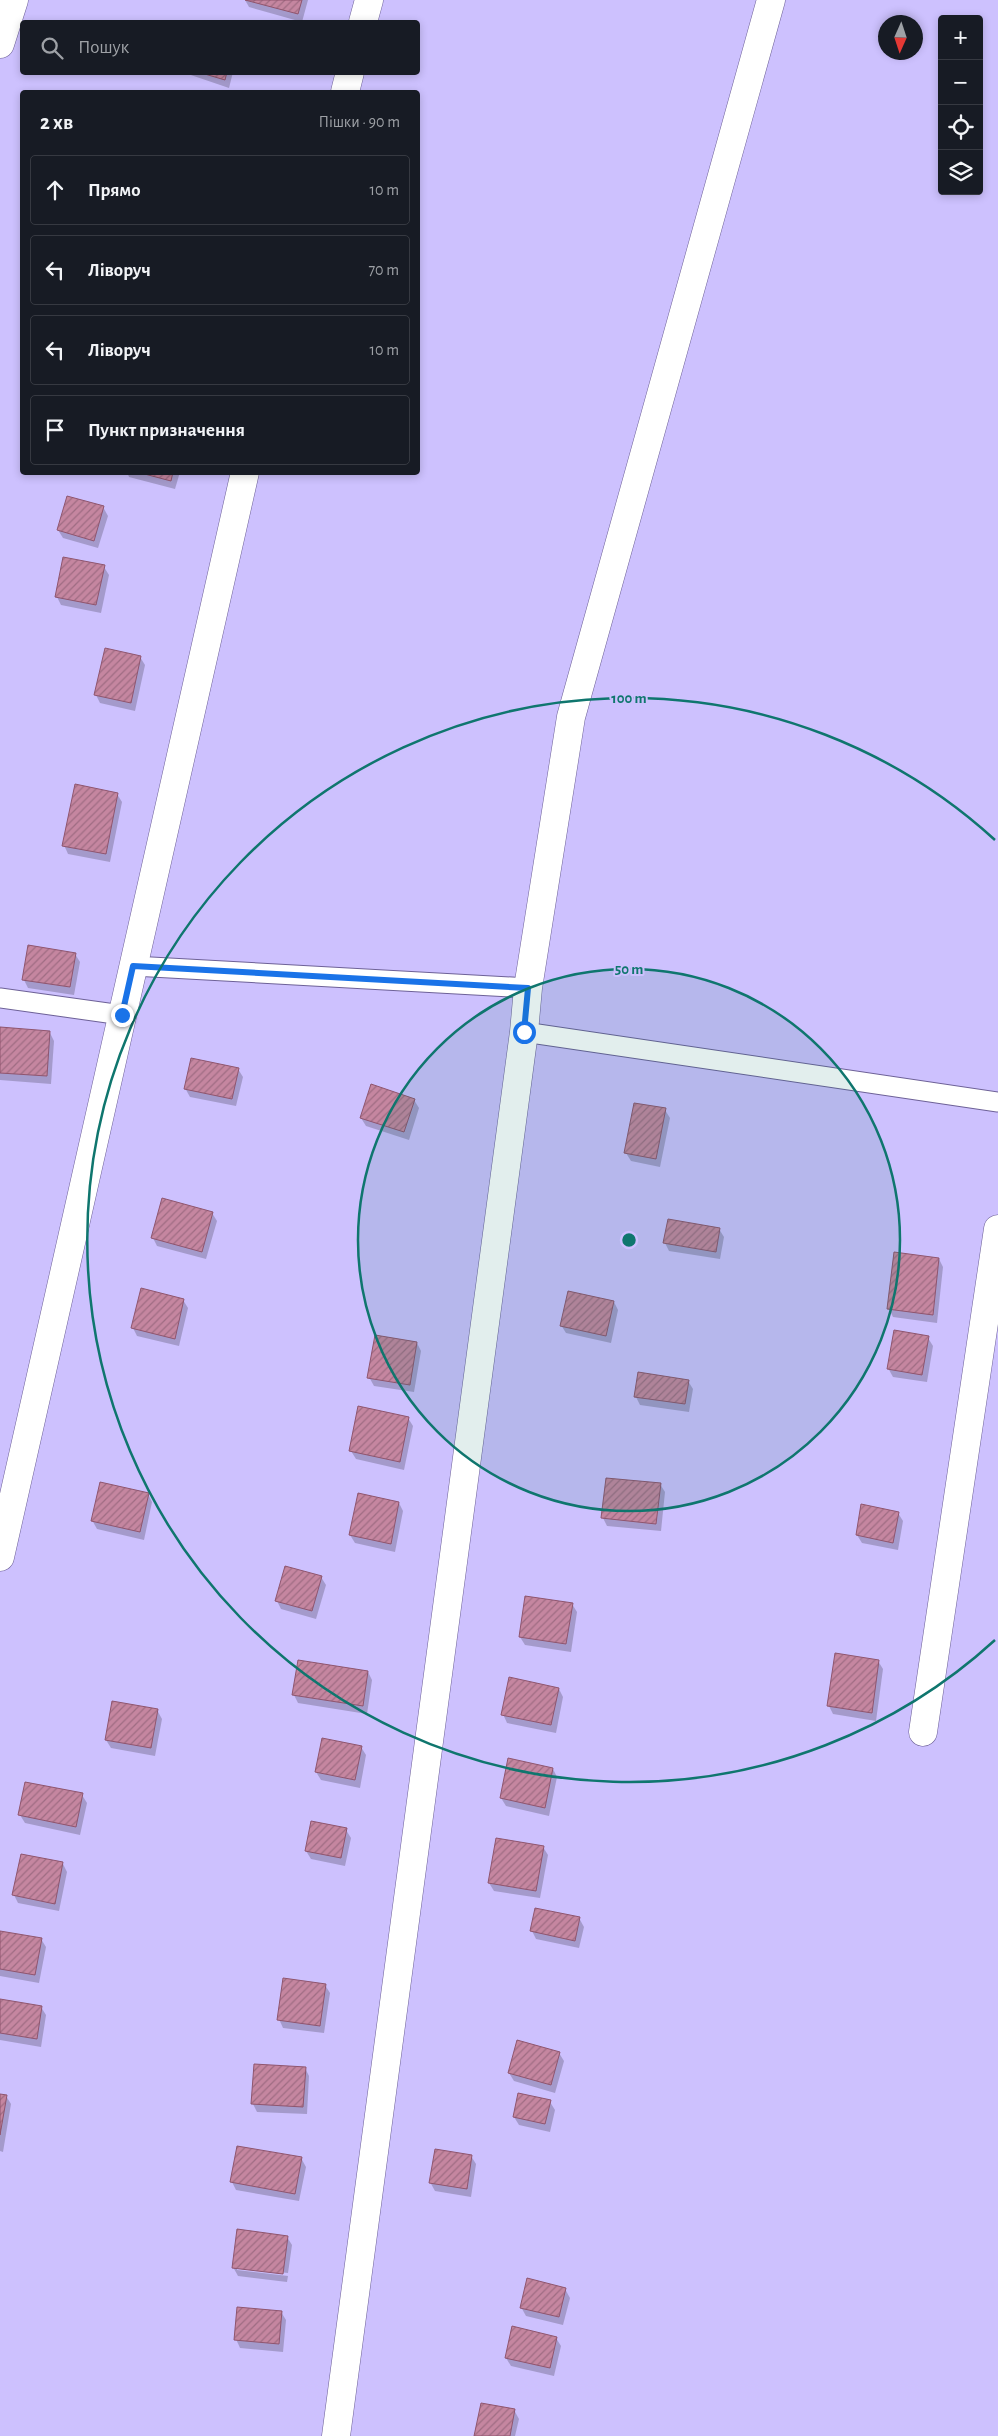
<!DOCTYPE html>
<html lang="uk">
<head>
<meta charset="utf-8">
<style>
  :root { --surface:#171b24; --page:#242831; --text:#f1f3f6; --muted:#9ea1a6; --line:#363941 }
  body { margin:0; font-family:"Alegreya Sans",sans-serif; background:var(--page); color:var(--text) }
  .controls { position:absolute; right:15px; top:15px; display:grid; overflow:hidden; border-radius:5px; box-shadow:0 2px 8px #0003 }
  .controls button { width:45px; height:45px; display:grid; place-items:center; padding:0; border:0; border-bottom:1px solid var(--line); background:var(--surface); color:var(--text); font:25px sans-serif }
  .compass { position:absolute; left:878px; top:15px; width:45px; height:45px; border-radius:50%; background:var(--surface); box-shadow:0 2px 8px #0003; rotate:183deg }
  .stop { position:absolute; width:15px; height:15px; margin:-11px; border:4px solid #1a73e8; border-radius:50%; background:#fff }
  .stop.end { background:#1a73e8; border-color:#fff; box-shadow:0 1px 5px #0008 }
  .list { margin:0; padding:0; list-style:none }
  h2 { display:flex; justify-content:space-between; align-items:center; height:65px; margin:0; padding:0 20px; font-size:21px }
  h2 small { font-size:16px; font-weight:400; color:var(--muted) }
  .list li { display:grid; grid-template-columns:32px 1fr auto; gap:15px; align-items:center; box-sizing:border-box; height:70px; margin:0 10px 10px; padding:0 10px; border:1px solid var(--line); border-radius:5px }
  .list b { display:block; font-size:19px; white-space:nowrap }
  .list em { font-size:16px; font-style:normal; color:var(--muted) }
  .icon { flex:none; width:28px; height:28px; fill:none; stroke:currentColor; stroke-width:2; stroke-linecap:round; stroke-linejoin:round }
  .map { position:relative; flex:none; width:998px; height:2436px; overflow:hidden }
  .search { position:absolute; background:var(--surface); box-shadow:0 2px 8px #0003; left:20px; top:20px; width:400px; height:55px; display:flex; align-items:center; gap:12px; box-sizing:border-box; padding:0 18px; border-radius:5px; color:var(--muted); font-size:19px }
  .panel { position:absolute; background:var(--surface); box-shadow:0 2px 8px #0003; left:20px; top:90px; width:400px; height:385px; border-radius:5px }
  .map>svg:first-child { display:block }
</style>
</head>
<body>
<div class="map">
<svg width="998" height="2436" viewBox="0 0 998 2436">
  <defs>
    <pattern id="building-hatch" width="6" height="6" patternUnits="userSpaceOnUse" patternTransform="scale(1.25)"><rect width="6" height="6" fill="#c586a0"/><path d="M-1 1l2-2M0 6l6-6M5 7l2-2" fill="none" stroke="#9f6c83"/></pattern>
  </defs>
  <rect width="100%" height="100%" fill="#cdc1fe"/>
  <!-- shadow -->
  <g fill="#0003">
    <path d="M245,0H308L302,22L249,7Z"/>
    <path d="M182,72H233L229,88Z"/>
    <path d="M127,472H180L175,489L129,477Z"/>
    <path d="M103,507L108,516L98,548L63,538L58,530Z"/>
    <path d="M104,567L109,575L101,613L61,605L57,597Z"/>
    <path d="M140,657L145,665L135,711L100,703L96,695Z"/>
    <path d="M117,794L122,802L110,862L68,854L64,845Z"/>
    <path d="M75,954L80,962L74,995L28,988L24,980Z"/>
    <path d="M0,1029L50,1033L54,1041L51,1084L0,1080Z"/>
    <path d="M238,1069L243,1077L236,1106L190,1097L185,1088Z"/>
    <path d="M414,1100L419,1108L409,1140L366,1126L361,1118Z"/>
    <path d="M665,1110L670,1118L660,1167L631,1161L626,1153Z"/>
    <path d="M212,1213L217,1221L206,1259L157,1246L153,1238Z"/>
    <path d="M719,1229L724,1237L720,1259L669,1251L665,1243Z"/>
    <path d="M939,1259L943,1267L937,1323L893,1317L889,1309Z"/>
    <path d="M183,1300L188,1308L179,1346L137,1336L133,1328Z"/>
    <path d="M614,1302L618,1310L611,1343L566,1333L561,1325Z"/>
    <path d="M928,1338L933,1346L927,1382L893,1377L888,1368Z"/>
    <path d="M417,1343L421,1351L414,1392L374,1386L369,1377Z"/>
    <path d="M688,1381L693,1389L689,1412L640,1405L636,1397Z"/>
    <path d="M408,1418L413,1426L404,1470L356,1459L351,1451Z"/>
    <path d="M660,1484L665,1492L661,1531L607,1526L603,1518Z"/>
    <path d="M148,1494L152,1502L144,1540L97,1529L92,1520Z"/>
    <path d="M399,1503L403,1511L395,1552L355,1543L350,1535Z"/>
    <path d="M898,1513L903,1521L898,1550L862,1543L857,1535Z"/>
    <path d="M321,1577L326,1585L316,1619L281,1609L277,1601Z"/>
    <path d="M572,1604L577,1612L571,1652L525,1645L520,1637Z"/>
    <path d="M878,1661L883,1669L876,1721L833,1714L829,1706Z"/>
    <path d="M368,1672L372,1680L367,1714L298,1703L294,1695Z"/>
    <path d="M559,1689L563,1697L556,1733L507,1723L503,1714Z"/>
    <path d="M157,1710L162,1719L155,1756L111,1748L106,1740Z"/>
    <path d="M361,1747L366,1755L360,1788L321,1780L316,1772Z"/>
    <path d="M553,1769L557,1777L549,1816L506,1806L501,1798Z"/>
    <path d="M82,1795L87,1803L80,1835L25,1823L20,1815Z"/>
    <path d="M346,1830L351,1838L345,1866L311,1859L306,1851Z"/>
    <path d="M543,1847L548,1855L540,1898L494,1891L489,1883Z"/>
    <path d="M63,1864L67,1872L59,1911L18,1903L14,1895Z"/>
    <path d="M579,1918L584,1927L579,1948L536,1939L532,1931Z"/>
    <path d="M0,1932L41,1939L46,1947L39,1983L0,1976Z"/>
    <path d="M325,1985L330,1993L324,2033L283,2028L279,2019Z"/>
    <path d="M0,2000L41,2007L46,2015L41,2047L0,2040Z"/>
    <path d="M559,2053L564,2061L555,2093L514,2081L509,2073Z"/>
    <path d="M305,2068L309,2076L307,2114L257,2112L253,2104Z"/>
    <path d="M0,2095L6,2096L11,2104L3,2152L0,2151Z"/>
    <path d="M550,2102L555,2110L550,2132L519,2125L514,2117Z"/>
    <path d="M471,2156L476,2164L471,2197L435,2191L430,2182Z"/>
    <path d="M301,2158L306,2167L299,2201L236,2190L232,2182Z"/>
    <path d="M287,2237L292,2245L288,2273L237,2267V2270L288,2276L287,2282L238,2276L233,2267Z"/>
    <path d="M565,2289L570,2298L563,2325L526,2316L521,2307Z"/>
    <path d="M281,2312L286,2320L283,2352L240,2348L236,2339Z"/>
    <path d="M556,2338L561,2346L554,2376L511,2366L506,2358Z"/>
    <path d="M514,2410L519,2419L515,2436H475Z"/>
  </g>
  <!-- building -->
  <g fill="url(#building-hatch)" stroke="#8f556e">
    <path d="M245,0H302L298,14Z"/>
    <path d="M198,72H227L225,80Z"/>
    <path d="M137,472H173L171,481Z"/>
    <path d="M67,496L104,506L94,541L57,530Z"/>
    <path d="M63,557L105,565L96,605L55,597Z"/>
    <path d="M105,648L141,656L131,703L94,695Z"/>
    <path d="M75,784L118,793L106,854L62,846Z"/>
    <path d="M28,945L76,953L70,987L22,980Z"/>
    <path d="M0,1027L50,1031L47,1076L0,1073Z"/>
    <path d="M191,1058L239,1068L232,1099L184,1089Z"/>
    <path d="M371,1084L415,1099L404,1132L360,1118Z"/>
    <path d="M634,1103L666,1108L656,1159L624,1153Z"/>
    <path d="M162,1198L213,1212L202,1252L151,1238Z"/>
    <path d="M668,1219L720,1228L716,1252L663,1243Z"/>
    <path d="M894,1252L939,1258L933,1315L887,1309Z"/>
    <path d="M141,1288L184,1299L175,1339L131,1328Z"/>
    <path d="M568,1291L614,1301L606,1336L560,1326Z"/>
    <path d="M894,1330L929,1336L922,1375L887,1369Z"/>
    <path d="M375,1335L417,1342L410,1385L367,1378Z"/>
    <path d="M638,1372L689,1380L685,1404L634,1397Z"/>
    <path d="M358,1406L409,1417L400,1462L349,1451Z"/>
    <path d="M606,1478L661,1483L656,1524L601,1518Z"/>
    <path d="M100,1482L149,1493L140,1532L91,1521Z"/>
    <path d="M358,1493L399,1502L391,1544L349,1535Z"/>
    <path d="M861,1504L899,1512L893,1543L856,1535Z"/>
    <path d="M285,1566L322,1576L312,1611L275,1601Z"/>
    <path d="M525,1596L573,1603L566,1644L519,1637Z"/>
    <path d="M835,1653L879,1660L872,1713L827,1706Z"/>
    <path d="M298,1660L368,1671L363,1706L292,1695Z"/>
    <path d="M509,1677L559,1688L551,1725L501,1715Z"/>
    <path d="M112,1701L158,1709L151,1748L105,1740Z"/>
    <path d="M322,1738L362,1746L355,1780L315,1772Z"/>
    <path d="M508,1758L553,1768L545,1808L500,1798Z"/>
    <path d="M25,1782L83,1793L76,1827L18,1815Z"/>
    <path d="M311,1821L347,1828L341,1858L305,1851Z"/>
    <path d="M496,1838L544,1846L536,1891L488,1883Z"/>
    <path d="M21,1854L63,1862L55,1904L12,1895Z"/>
    <path d="M535,1908L580,1917L575,1941L530,1931Z"/>
    <path d="M0,1931L42,1938L35,1975L0,1969Z"/>
    <path d="M283,1978L326,1984L320,2026L277,2020Z"/>
    <path d="M0,1999L42,2006L37,2039L0,2033Z"/>
    <path d="M517,2040L560,2052L551,2085L508,2073Z"/>
    <path d="M254,2064L306,2067L303,2107L251,2104Z"/>
    <path d="M518,2093L551,2100L545,2124L513,2117Z"/>
    <path d="M0,2094L7,2095L0,2135Z"/>
    <path d="M237,2146L302,2157L295,2194L230,2182Z"/>
    <path d="M435,2149L472,2155L467,2189L429,2183Z"/>
    <path d="M237,2229L288,2236L283,2274L232,2268Z"/>
    <path d="M527,2278L566,2288L559,2317L520,2308Z"/>
    <path d="M237,2307L282,2311L279,2344L234,2340Z"/>
    <path d="M512,2326L557,2337L550,2368L505,2358Z"/>
    <path d="M481,2403L515,2409L510,2436H474Z"/>
  </g>
  <g fill="none" stroke-linecap="round" stroke-linejoin="round">
    <!-- lane casing -->
    <g stroke="#6d6197" stroke-width="21">
      <g id="lane">
        <path d="M133,966L528,988"/>
        <path d="M0,998L122,1015"/>
        <path d="M524,1032L998,1102"/>
      </g>
    </g>
    <!-- street casing -->
    <g stroke="#6d6197" stroke-width="29">
      <g id="street">
        <path d="M363,22L369,0"/>
        <path d="M0,44L14,0"/>
        <path d="M345,92L350,72"/>
        <path d="M0,1557L245,472"/>
        <path d="M923,1732L998,1229"/>
        <path d="M336,2436L524,1032L528,988L571,717L771,0"/>
      </g>
    </g>
    <!-- lane -->
    <use href="#lane" stroke="#fff" stroke-width="19"/>
    <!-- street -->
    <use href="#street" stroke="#fff" stroke-width="28"/>
  </g>
  <g fill="none" stroke-linecap="round" stroke-linejoin="round">
    <!-- route -->
    <path stroke="#1a73e8" stroke-width="6" d="M122,1015L133,966L528,988L524,1032"/>
  </g>
  <!-- distance rings -->
  <circle cx="629" cy="1240" r="271" fill="#0f766e" fill-opacity=".12"/>
  <g fill="none" stroke="#0f766e" stroke-width="2.5">
    <circle cx="629" cy="1240" r="271"/>
    <path d="M995 1640A542 542 0 1 1 995 840"/>
  </g>
  <circle cx="629" cy="1240" r="8" fill="#0f766e" stroke="#cdc1fe" stroke-width="2.5"/>
  <g font-size="15" text-anchor="middle" font-weight="bold" fill="#0f766e" stroke="#cdc1fe" stroke-width="4" stroke-linejoin="round" paint-order="stroke">
    <text x="629" y="703">100 m</text>
    <text x="629" y="974">50 m</text>
  </g>
</svg>
<div class="controls">
<button>+</button>
<button>−</button>
<button><svg class="icon" aria-label="locate" viewBox="0 0 24 24"><circle cx="12" cy="12" r="6"/><path d="M12 2v4M12 18v4M2 12h4M18 12h4"/></svg></button>
<button><svg class="icon" aria-label="layers" viewBox="0 0 24 24"><path d="M12 4l9 5-9 5-9-5zM3 14l9 5 9-5"/></svg></button>
</div>
<svg class="compass" viewBox="-18 -18 36 36"><path d="M0-13l5 13h-10z" fill="#e53935"/><path d="M0 13l5-13h-10z" fill="#9ea1a6"/></svg>
<div class="stop" style="left:524px;top:1032px"></div>
<div class="stop end" style="left:122px;top:1015px"></div>
<div class="search"><svg class="icon" aria-label="search" viewBox="0 0 24 24"><circle cx="10" cy="10" r="6"/><path d="M15 15l6 6"/></svg>Пошук</div>
<section class="panel">
<h2>2 хв<small>Пішки · 90 m</small></h2>
<ul class="list">
<li><svg class="icon" aria-label="ahead" viewBox="0 0 24 24"><path d="M12 20V5M6 11l6-6 6 6"/></svg><div><b>Прямо</b></div><em>10 m</em></li>
<li><svg class="icon" aria-label="left" viewBox="0 0 24 24"><path d="M17 20v-9H6M10 6l-5 5 5 5"/></svg><div><b>Ліворуч</b></div><em>70 m</em></li>
<li><svg class="icon" aria-label="left" viewBox="0 0 24 24"><path d="M17 20v-9H6M10 6l-5 5 5 5"/></svg><div><b>Ліворуч</b></div><em>10 m</em></li>
<li><svg class="icon" aria-label="arrive" viewBox="0 0 24 24"><path d="M6 21V4h12l-3 4 3 4H6"/></svg><div><b>Пункт призначення</b></div></li>
</ul>
</section>
</div>
</body>
</html>
